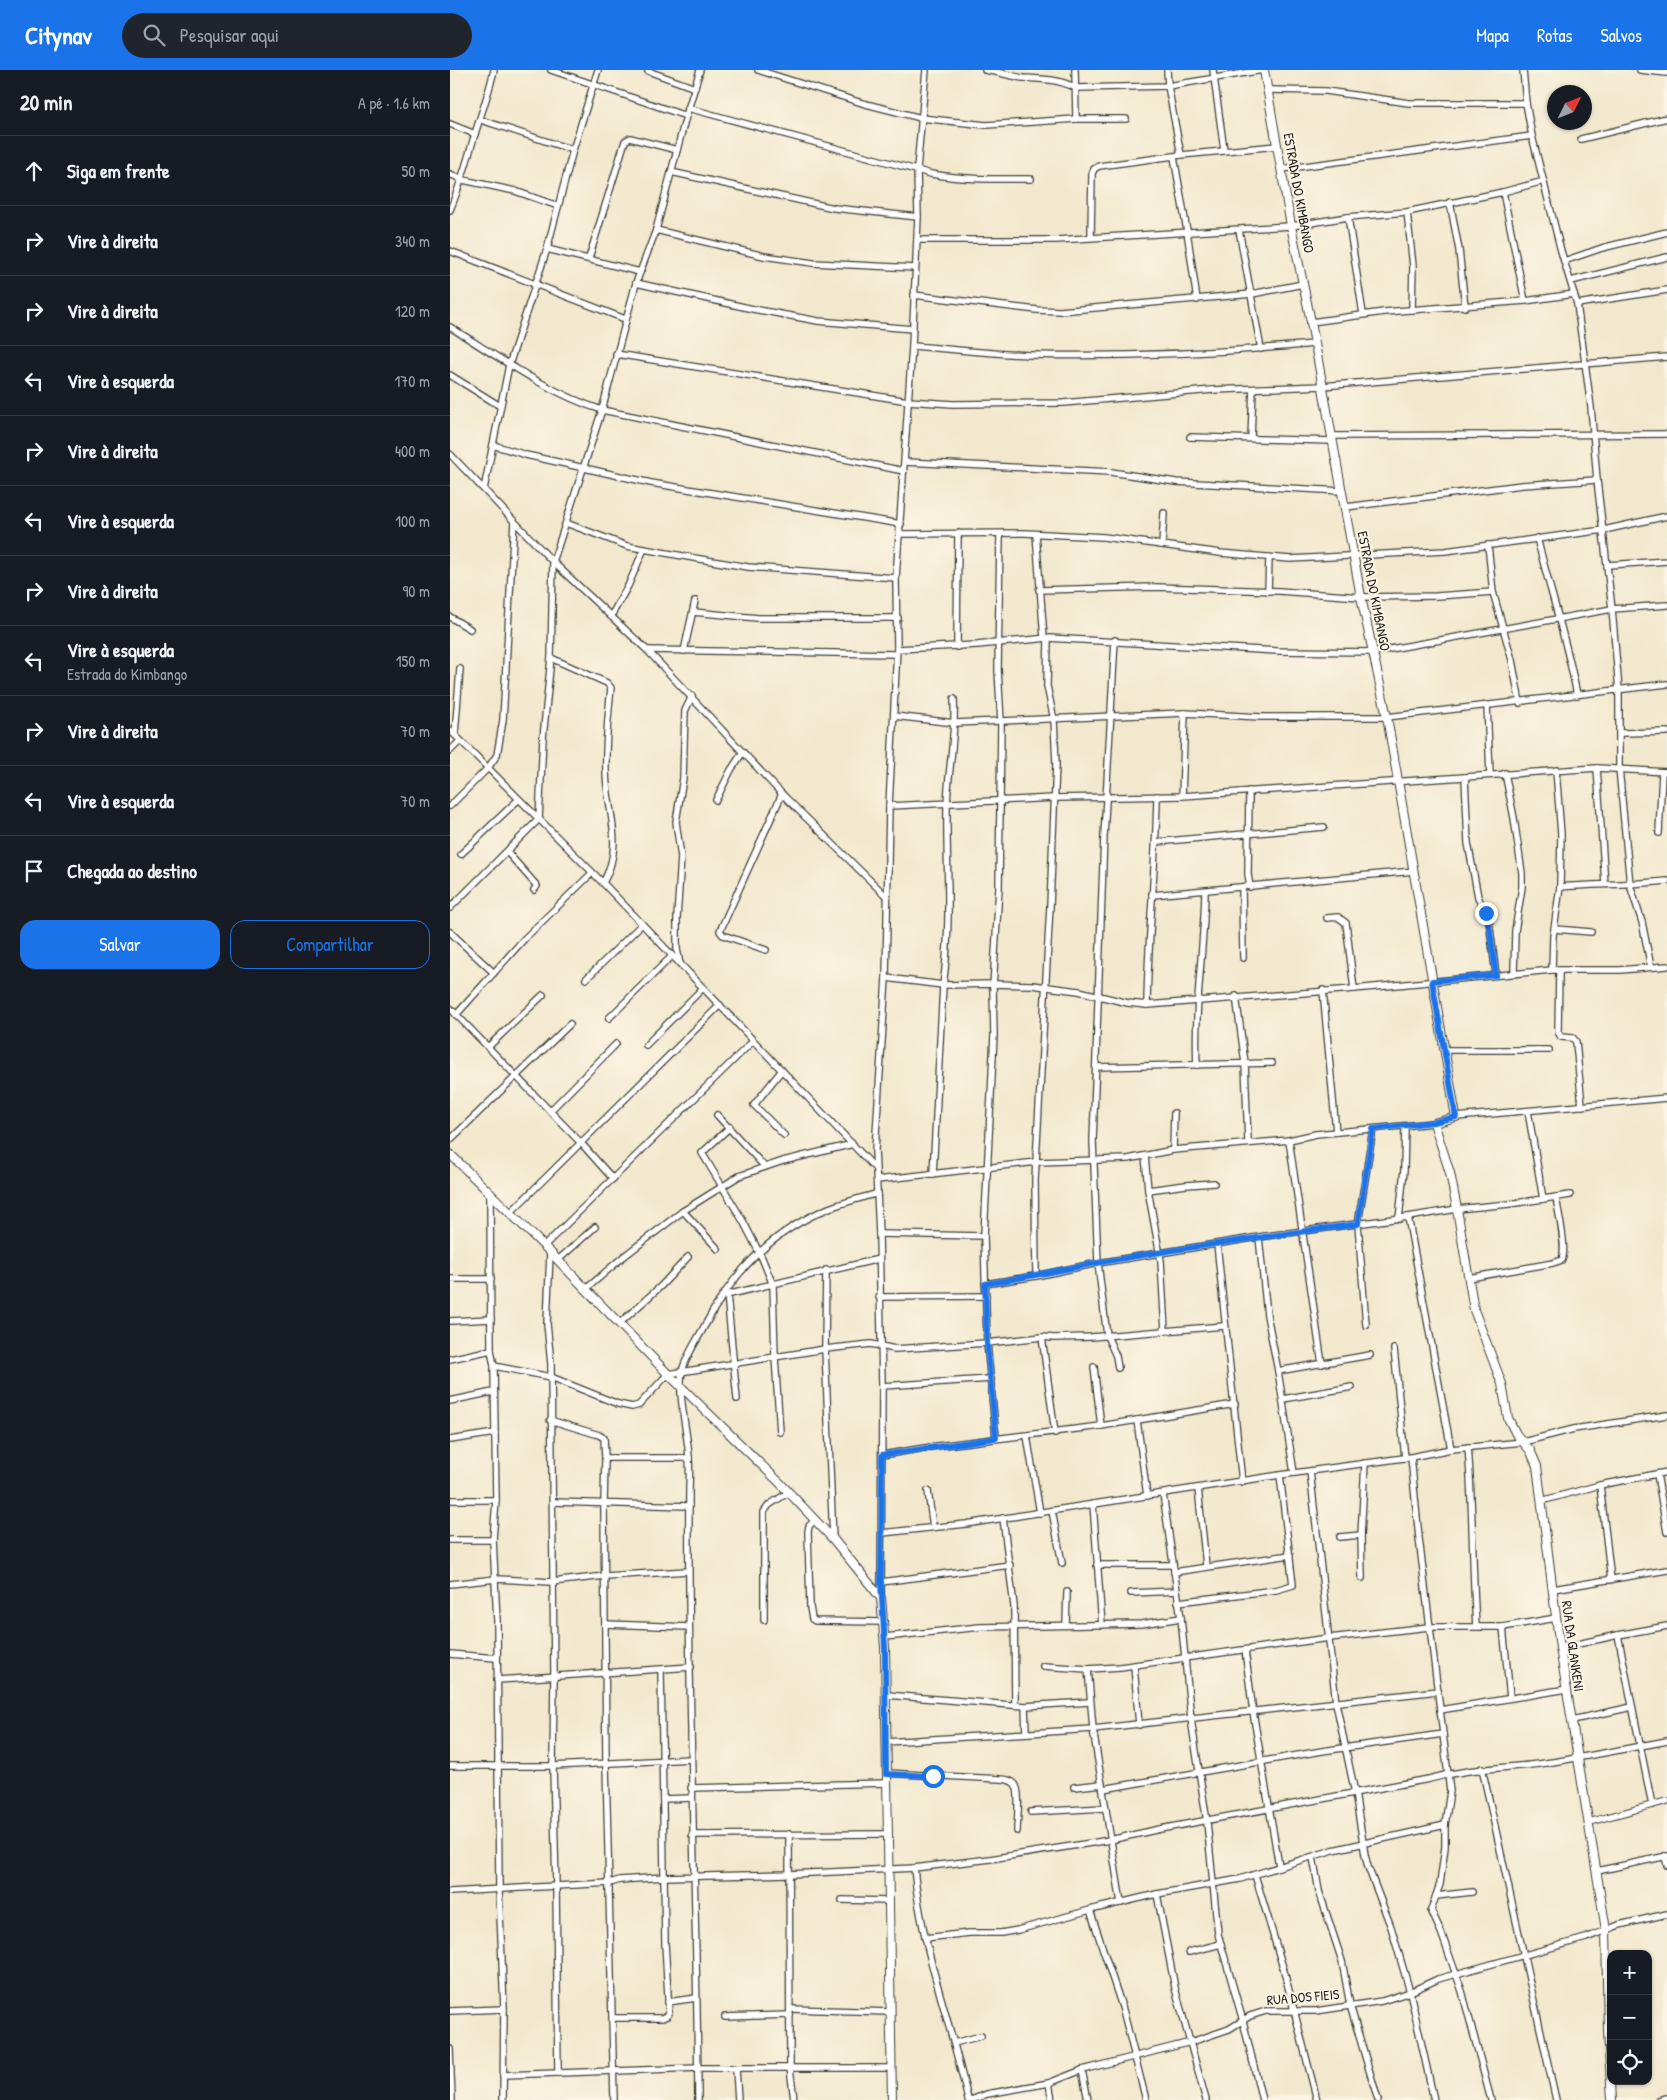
<!DOCTYPE html>
<html lang="pt">
<head>
<meta charset="utf-8">
<style>
  :root { --surface:#171b24; --page:#20242c; --text:#f1f3f6; --muted:#9ea1a6; --line:#363941; --accent:#1a73e8 }
  body { margin:0; font-family:"Patrick Hand",sans-serif; background:var(--page); color:var(--text) }
  .controls { position:absolute; right:15px; bottom:15px; display:grid; overflow:hidden; border-radius:10px; box-shadow:0 1px 4px #0004 }
  .controls button { width:45px; height:45px; display:grid; place-items:center; padding:0; border:0; border-bottom:1px solid var(--line); background:var(--surface); color:var(--text); font:25px sans-serif }
  .compass { position:absolute; left:1097px; top:15px; width:45px; height:45px; border-radius:50%; background:var(--surface); box-shadow:0 1px 4px #0004; rotate:47deg }
  .stop { position:absolute; width:15px; height:15px; margin:-11px; border:4px solid #1a73e8; border-radius:50%; background:#fff }
  .stop.end { background:#1a73e8; border-color:#fff; box-shadow:0 1px 5px #0008 }
  .list { margin:0; padding:0; list-style:none }
  h2 { display:flex; justify-content:space-between; align-items:center; height:65px; margin:0; padding:0 20px; font-size:21px }
  h2 small { font-size:16px; font-weight:400; color:var(--muted) }
  .list li { display:grid; grid-template-columns:32px 1fr auto; gap:15px; align-items:center; box-sizing:border-box; height:70px; padding:0 20px; border-top:1px solid var(--line) }
  .list b { display:block; font-size:19px; white-space:nowrap }
  .list p { margin:0; font-size:16px; white-space:nowrap; color:var(--muted) }
  .list em { font-size:16px; font-style:normal; color:var(--muted) }
  .actions { display:flex; gap:10px; padding:15px 20px }
  .actions a { flex:1; padding:11px 0; border:1px solid var(--accent); border-radius:15px; text-align:center; font-size:18px; color:var(--accent) }
  .actions .main { background:var(--accent); color:#fff }
  .icon { flex:none; width:28px; height:28px; fill:none; stroke:currentColor; stroke-width:2; stroke-linecap:round; stroke-linejoin:round }
  .map { position:relative; flex:none; width:1217px; height:2030px; overflow:hidden }
  header { display:flex; align-items:center; gap:30px; box-sizing:border-box; height:70px; padding:0 25px; background:var(--accent); color:#fff }
  header strong { font-size:24px }
  nav { display:flex; gap:28px; margin-inline-start:auto; font-size:18px }
  .search { width:350px; height:45px; background:var(--page); display:flex; align-items:center; gap:12px; box-sizing:border-box; padding:0 18px; border-radius:28px; color:var(--muted); font-size:19px }
  main { display:flex }
  aside { flex:1; background:var(--surface) }
  .map>svg:first-child { display:block }
</style>
</head>
<body>
<header>
<strong>Citynav</strong>
<div class="search"><svg class="icon" aria-label="search" viewBox="0 0 24 24"><circle cx="10" cy="10" r="6"/><path d="M15 15l6 6"/></svg>Pesquisar aqui</div>
<nav><a>Mapa</a><a>Rotas</a><a>Salvos</a></nav>
</header>
<main>
<aside>
<h2>20 min<small>A pé · 1.6 km</small></h2>
<ul class="list">
<li><svg class="icon" aria-label="ahead" viewBox="0 0 24 24"><path d="M12 20V5M6 11l6-6 6 6"/></svg><div><b>Siga em frente</b></div><em>50 m</em></li>
<li><svg class="icon" aria-label="right" viewBox="0 0 24 24"><path d="M7 20v-9h11M14 6l5 5-5 5"/></svg><div><b>Vire à direita</b></div><em>340 m</em></li>
<li><svg class="icon" aria-label="right" viewBox="0 0 24 24"><path d="M7 20v-9h11M14 6l5 5-5 5"/></svg><div><b>Vire à direita</b></div><em>120 m</em></li>
<li><svg class="icon" aria-label="left" viewBox="0 0 24 24"><path d="M17 20v-9H6M10 6l-5 5 5 5"/></svg><div><b>Vire à esquerda</b></div><em>170 m</em></li>
<li><svg class="icon" aria-label="right" viewBox="0 0 24 24"><path d="M7 20v-9h11M14 6l5 5-5 5"/></svg><div><b>Vire à direita</b></div><em>400 m</em></li>
<li><svg class="icon" aria-label="left" viewBox="0 0 24 24"><path d="M17 20v-9H6M10 6l-5 5 5 5"/></svg><div><b>Vire à esquerda</b></div><em>100 m</em></li>
<li><svg class="icon" aria-label="right" viewBox="0 0 24 24"><path d="M7 20v-9h11M14 6l5 5-5 5"/></svg><div><b>Vire à direita</b></div><em>90 m</em></li>
<li><svg class="icon" aria-label="left" viewBox="0 0 24 24"><path d="M17 20v-9H6M10 6l-5 5 5 5"/></svg><div><b>Vire à esquerda</b><p>Estrada do Kimbango</p></div><em>150 m</em></li>
<li><svg class="icon" aria-label="right" viewBox="0 0 24 24"><path d="M7 20v-9h11M14 6l5 5-5 5"/></svg><div><b>Vire à direita</b></div><em>70 m</em></li>
<li><svg class="icon" aria-label="left" viewBox="0 0 24 24"><path d="M17 20v-9H6M10 6l-5 5 5 5"/></svg><div><b>Vire à esquerda</b></div><em>70 m</em></li>
<li><svg class="icon" aria-label="arrive" viewBox="0 0 24 24"><path d="M6 21V4h12l-3 4 3 4H6"/></svg><div><b>Chegada ao destino</b></div></li>
</ul>
<div class="actions"><a class="main">Salvar</a><a>Compartilhar</a></div>
</aside>
<div class="map">
<svg width="1217" height="2030" viewBox="0 0 1217 2030">
  <rect width="100%" height="100%" fill="#fcf5e5"/>
  <filter id="ink" filterUnits="userSpaceOnUse"><feTurbulence type="fractalNoise" baseFrequency=".02" numOctaves="2"/><feDisplacementMap in="SourceGraphic" scale="10" xChannelSelector="R" yChannelSelector="G"/><feConvolveMatrix kernelMatrix="1 2 1 2 8 2 1 2 1" color-interpolation-filters="sRGB"/></filter>
  <filter id="wash" filterUnits="userSpaceOnUse"><feTurbulence type="fractalNoise" baseFrequency=".0096" numOctaves="4" result="noise"/><feDisplacementMap in="SourceGraphic" scale="20" xChannelSelector="R" yChannelSelector="G"/><feGaussianBlur stdDeviation="1.12" result="paint"/><feColorMatrix in="noise" values="0 0 0 0 0 0 0 0 0 0 0 0 0 0 0 0 0 1.4 0 .05"/><feComposite in="paint" operator="in"/></filter>
  <g filter="url(#wash)">
    <rect width="100%" height="100%" fill="#f2e8cd"/>
  </g>
  <g filter="url(#ink)">
    <g fill="none" stroke-linecap="round" stroke-linejoin="round">
      <!-- street casing -->
      <g stroke="#3c3b37" stroke-width="8">
        <g id="street">
          <path d="M101,0L236,46"/>
          <path d="M308,0L412,33L471,48L536,55L626,49H676"/>
          <path d="M535,0C548,2 561,6 573,8C593,9 608,9 626,18L718,16L813,0"/>
          <path d="M625,0L626,49"/>
          <path d="M717,0L718,16L731,85"/>
          <path d="M763,0L774,80"/>
          <path d="M1073,0L1076,33L1082,66L1111,181L1127,234L1141,337L1147,410L1162,539L1169,620V698L1180,815L1192,852L1201,897"/>
          <path d="M1190,0L1217,3"/>
          <path d="M198,1L245,18"/>
          <path d="M817,20L876,21L959,33H1076"/>
          <path d="M238,38L481,104C514,110 547,109 581,109"/>
          <path d="M31,50L123,80"/>
          <path d="M0,54L25,64"/>
          <path d="M1131,69L1217,48"/>
          <path d="M724,87L737,161L747,230"/>
          <path d="M832,99L1082,66"/>
          <path d="M221,102L384,138L468,147"/>
          <path d="M0,104L13,110L65,121L108,136"/>
          <path d="M1053,122L1075,231"/>
          <path d="M1000,132L1009,180L1015,237"/>
          <path d="M0,140C10,116 17,92 24,67C31,44 39,23 44,0"/>
          <path d="M957,142L963,196L962,240"/>
          <path d="M898,147L913,244"/>
          <path d="M206,160L314,186L363,193L465,198"/>
          <path d="M789,160L811,279"/>
          <path d="M641,167L642,104L644,99L649,96L731,85L827,76"/>
          <path d="M467,170H606L841,156L898,147L957,142L1053,122L1094,111"/>
          <path d="M97,179L190,202"/>
          <path d="M0,181L175,249"/>
          <path d="M139,188L175,71L180,68L227,80"/>
          <path d="M1114,191L1152,178L1217,162"/>
          <path d="M1121,211L1217,187"/>
          <path d="M186,213L303,239L368,251L463,259"/>
          <path d="M464,225L587,240L610,241L802,224L853,214"/>
          <path d="M1127,234L1217,220"/>
          <path d="M861,252L934,242L1075,231L1124,224"/>
          <path d="M0,257C47,286 98,323 152,340L454,401"/>
          <path d="M462,276C501,279 541,284 580,285C674,287 770,283 864,274"/>
          <path d="M166,284L458,331L503,334L613,333L763,320L872,316L1217,287"/>
          <path d="M0,305L50,336"/>
          <path d="M881,366L1217,364"/>
          <path d="M740,367L882,371"/>
          <path d="M801,368L803,319"/>
          <path d="M43,375L76,385L201,413L451,454"/>
          <path d="M0,384L103,492L197,580L332,724L437,827"/>
          <path d="M455,392L661,402L726,412L892,421"/>
          <path d="M34,419L59,295L97,179L123,80L148,0"/>
          <path d="M896,437L1072,415L1147,410"/>
          <path d="M116,453L177,476L244,488L298,497L446,508"/>
          <path d="M450,464L575,463L654,467L770,483L840,489L995,481L1154,460L1217,446"/>
          <path d="M586,464L594,568"/>
          <path d="M1087,468C1100,520 1117,572 1127,625"/>
          <path d="M712,475L714,443"/>
          <path d="M1038,475L1043,522L1062,590L1070,633"/>
          <path d="M1158,495L1217,491"/>
          <path d="M589,520L707,517L829,521L911,527L987,526L1043,522"/>
          <path d="M818,521L819,487"/>
          <path d="M243,542L308,548H448"/>
          <path d="M161,546L178,516L194,479"/>
          <path d="M0,547L20,559"/>
          <path d="M665,570L654,766L643,1071L648,1193L657,1266L666,1286L668,1298"/>
          <path d="M507,577L508,463"/>
          <path d="M447,579L527,575L598,568L828,581L924,582L1162,539L1217,535"/>
          <path d="M197,580L446,584"/>
          <path d="M234,581L245,531"/>
          <path d="M101,588L157,613L161,618C158,646 155,673 156,702C157,743 175,773 153,813"/>
          <path d="M1037,635L1040,704"/>
          <path d="M444,646L505,653L735,643L811,647H937L1217,614"/>
          <path d="M0,660L153,813L425,1098"/>
          <path d="M1170,663L1217,662"/>
          <path d="M5,665L10,599"/>
          <path d="M0,681L10,671"/>
          <path d="M1147,698L1155,814"/>
          <path d="M1055,703L1064,748L1072,803V817L1065,861L1064,904"/>
          <path d="M1015,707L1018,773L1028,827L1039,850L1046,905"/>
          <path d="M799,721L798,804L800,817"/>
          <path d="M732,726L735,643"/>
          <path d="M266,730L281,700L293,682"/>
          <path d="M0,736L38,698L47,685L53,650L64,451"/>
          <path d="M439,736L604,728L732,726L1147,698L1217,702"/>
          <path d="M1209,763L1212,702"/>
          <path d="M706,772L874,757"/>
          <path d="M57,782L87,816L84,820"/>
          <path d="M11,784L68,730"/>
          <path d="M792,817L793,888"/>
          <path d="M1110,817C1146,814 1181,815 1217,811"/>
          <path d="M702,825L964,801"/>
          <path d="M0,838L89,749L93,668L101,588L103,492L152,340L186,213L206,160L236,46L250,0"/>
          <path d="M877,848L888,847L896,853L904,919"/>
          <path d="M1105,859L1141,862"/>
          <path d="M0,862L44,903"/>
          <path d="M316,880L273,865L270,861L332,724"/>
          <path d="M230,894L227,879V848L231,787L226,752L233,708L235,641L242,626"/>
          <path d="M1102,900L1103,866L1110,817L1111,764L1106,700"/>
          <path d="M1109,901L1108,962L1111,967L1123,968L1126,972L1132,1036"/>
          <path d="M436,908L493,915L543,914L582,915L629,921L678,933L697,935L904,919L1102,900H1170L1217,896"/>
          <path d="M136,909L192,854"/>
          <path d="M873,920L886,1062"/>
          <path d="M786,926L795,993L798,1073"/>
          <path d="M697,935C698,865 706,796 707,726"/>
          <path d="M0,938L131,1073L163,1109"/>
          <path d="M6,945L75,868L142,803"/>
          <path d="M159,948L222,886"/>
          <path d="M196,975L253,918"/>
          <path d="M38,977L93,925"/>
          <path d="M994,980H1099"/>
          <path d="M747,995C744,937 754,880 755,821"/>
          <path d="M646,997L822,993"/>
          <path d="M332,1000L304,1035L334,1065"/>
          <path d="M100,1041L166,974"/>
          <path d="M1078,1041L1093,1129"/>
          <path d="M267,1045L314,1096"/>
          <path d="M1006,1047L1217,1028"/>
          <path d="M280,1057L252,1083L293,1151L312,1188L323,1215L325,1287L330,1362"/>
          <path d="M0,1070L120,954"/>
          <path d="M839,1070L872,1294"/>
          <path d="M723,1080L724,1043"/>
          <path d="M695,1086L698,1120L711,1191L715,1261"/>
          <path d="M483,1104L493,915C502,856 496,795 497,736C498,700 506,665 504,629"/>
          <path d="M427,1110L587,1092L678,1089L723,1080L839,1070L866,1064L984,1053"/>
          <path d="M698,1120L736,1115L764,1113"/>
          <path d="M40,1124L41,1280L44,1296L46,1430L43,1470L47,1551L49,1820L54,1939L53,2030"/>
          <path d="M233,1141L268,1179"/>
          <path d="M60,1143L270,935"/>
          <path d="M958,1147L1001,1379"/>
          <path d="M949,1149L954,1100L955,1057"/>
          <path d="M429,1164L534,1166"/>
          <path d="M809,1167L817,1245L828,1301L844,1403"/>
          <path d="M767,1174L792,1412"/>
          <path d="M94,1176L302,972"/>
          <path d="M100,1182L97,1254L101,1294L104,1605L103,1696L106,1816L108,2003"/>
          <path d="M108,1190L145,1157"/>
          <path d="M376,1200L375,1279L383,1469"/>
          <path d="M586,1206L585,1110L600,836L606,694L604,650L597,616L598,568"/>
          <path d="M1019,1208L1103,1193L1112,1190C1117,1176 1108,1142 1106,1127"/>
          <path d="M0,1209H41"/>
          <path d="M535,1214L586,1206L648,1193L809,1167L958,1147L1007,1139L1059,1134L1120,1125"/>
          <path d="M136,1219L173,1187L233,1141L289,1106L333,1091L403,1074"/>
          <path d="M277,1224L287,1329"/>
          <path d="M272,1226L429,1189"/>
          <path d="M429,1227L536,1226"/>
          <path d="M0,1251L41,1249"/>
          <path d="M170,1253L211,1216L238,1187"/>
          <path d="M916,1255L908,1154L923,1059"/>
          <path d="M592,1267L605,1363"/>
          <path d="M944,1279L955,1388"/>
          <path d="M0,1289L41,1280"/>
          <path d="M44,1296L101,1307L168,1334L182,1337L189,1335L218,1304L375,1279L421,1274L445,1279L537,1273L592,1267L604,1268L641,1267L774,1256"/>
          <path d="M644,1297L651,1356"/>
          <path d="M828,1301L920,1285"/>
          <path d="M432,1316L541,1309"/>
          <path d="M833,1329L902,1317"/>
          <path d="M0,1331L43,1322"/>
          <path d="M100,1350L149,1365L154,1368L155,1388L154,1434L156,1694L164,2030"/>
          <path d="M687,1350L697,1426"/>
          <path d="M577,1366L590,1443"/>
          <path d="M546,1368L537,1273L534,1166L544,965L543,917L549,818L551,652L548,600L550,464"/>
          <path d="M0,1370L45,1363"/>
          <path d="M1018,1377C1023,1436 1022,1496 1026,1556"/>
          <path d="M432,1385L487,1376L651,1356L785,1334"/>
          <path d="M961,1387L969,1468L1000,1721L995,1755V1777L990,1814L981,1840L991,1862L1012,1921L1041,2030"/>
          <path d="M155,1388H239"/>
          <path d="M860,1401L886,1633L905,1723L915,1785L918,1797L941,1857L960,1922L984,2030"/>
          <path d="M1207,1404L1217,1462"/>
          <path d="M1150,1415L1161,1510"/>
          <path d="M748,1418L756,1496"/>
          <path d="M478,1421L483,1457"/>
          <path d="M713,1424L731,1548L741,1649L757,1752L768,1864L793,1951L812,2030"/>
          <path d="M0,1430H46"/>
          <path d="M1091,1431L1150,1415L1217,1402"/>
          <path d="M103,1432L239,1436"/>
          <path d="M643,1434L652,1555"/>
          <path d="M602,1441L612,1493"/>
          <path d="M553,1448L564,1536L565,1635"/>
          <path d="M365,1450L359,1456L358,1462L360,1537L362,1549L365,1551L434,1552"/>
          <path d="M432,1463L516,1454L830,1405L961,1387L1001,1379L1073,1372L1124,1359L1217,1345"/>
          <path d="M890,1467L911,1465"/>
          <path d="M0,1470H43"/>
          <path d="M647,1495H723"/>
          <path d="M724,1502L840,1485"/>
          <path d="M912,1508L911,1465L915,1393"/>
          <path d="M431,1512L560,1495"/>
          <path d="M0,1514L46,1509L102,1512L155,1506L238,1501"/>
          <path d="M1103,1519L1217,1500"/>
          <path d="M681,1523L727,1521"/>
          <path d="M431,1528L432,1316L429,1164L425,1080L436,908L439,736L447,579L446,508L462,276L468,147L467,99L476,0"/>
          <path d="M728,1532L826,1520L843,1515L830,1405"/>
          <path d="M314,1550V1442L319,1435L339,1422"/>
          <path d="M155,1554L239,1557"/>
          <path d="M616,1555L617,1522"/>
          <path d="M1053,1557L1060,1628"/>
          <path d="M1168,1565L1202,1735"/>
          <path d="M435,1567L530,1557L691,1554L731,1548"/>
          <path d="M1110,1578L1168,1565L1217,1556"/>
          <path d="M795,1580L803,1642L829,1796"/>
          <path d="M0,1584L46,1588"/>
          <path d="M593,1596L638,1599L670,1597L879,1568L979,1557H1053L1106,1548"/>
          <path d="M684,1596L689,1655"/>
          <path d="M638,1599L643,1659L671,1833"/>
          <path d="M47,1610L241,1597"/>
          <path d="M436,1625L575,1636L639,1632"/>
          <path d="M575,1636L576,1663"/>
          <path d="M990,1640L1117,1619"/>
          <path d="M1122,1650L1182,1637"/>
          <path d="M436,1672L643,1659L988,1621"/>
          <path d="M0,1696H103L241,1689"/>
          <path d="M1032,1698L1106,2030"/>
          <path d="M436,1703L550,1709C556,1709 561,1710 565,1714C571,1721 567,1751 567,1761"/>
          <path d="M624,1717L652,1714"/>
          <path d="M241,1718L437,1713"/>
          <path d="M653,1719L872,1681L993,1664"/>
          <path d="M213,1729L242,1728"/>
          <path d="M581,1742L654,1738"/>
          <path d="M1139,1752L1217,1731"/>
          <path d="M339,1764L340,1998L344,2030"/>
          <path d="M242,1765L438,1764"/>
          <path d="M1215,1786L1217,1795"/>
          <path d="M863,1787L869,1821L892,1891L900,1935L928,2030"/>
          <path d="M464,1798C471,1878 501,1952 518,2030"/>
          <path d="M1147,1801L1217,1786"/>
          <path d="M805,1805L834,1901L867,2030"/>
          <path d="M0,1822L160,1813L170,1810L214,1807L340,1804L464,1798L540,1789L660,1770L710,1759L979,1709C1018,1698 1050,1699 1089,1694C1132,1688 1174,1679 1217,1671"/>
          <path d="M707,1824L725,1918L756,2030"/>
          <path d="M986,1826L1022,1822"/>
          <path d="M392,1830L439,1831"/>
          <path d="M640,1840L673,1940L696,2030"/>
          <path d="M475,1868L519,1863H551L568,1860L640,1840L707,1824L790,1809L883,1780L995,1755"/>
          <path d="M739,1882L771,1874"/>
          <path d="M218,1932L246,1928"/>
          <path d="M340,1939L440,1942"/>
          <path d="M0,1941L54,1939"/>
          <path d="M275,1947L340,1945"/>
          <path d="M163,1948H212L217,1946L219,1943L215,1873L211,1600"/>
          <path d="M504,1973L531,1966"/>
          <path d="M0,1979L2,2030"/>
          <path d="M286,1999L288,2030"/>
          <path d="M632,2000L638,2030"/>
          <path d="M53,2005L248,1998H441"/>
          <path d="M599,2013L602,2030"/>
          <path d="M248,2030C247,1828 237,1626 239,1423C239,1412 240,1400 239,1388C238,1363 226,1321 233,1298C238,1283 247,1270 254,1257C283,1202 321,1162 379,1138C395,1132 412,1128 428,1123"/>
          <path d="M521,2030L537,2024L599,2013L632,2000L741,1972L779,1959L800,1946L816,1941H866L932,1931L960,1922L988,1909L1136,1868L1169,1855L1217,1844"/>
          <path d="M1209,2030L1217,2028"/>
        </g>
      </g>
      <!-- secondary casing -->
      <g stroke="#3c3b37" stroke-width="10">
        <g id="secondary">
          <path d="M814,0L841,156L861,252L911,527L937,647L1006,1047L984,1053L1000,1103L1007,1139L1024,1240L1052,1314L1058,1348L1066,1364L1080,1380L1087,1396L1110,1578L1156,1860L1158,1961L1162,2030"/>
          <path d="M0,1084L100,1182L218,1304L330,1413L383,1469L431,1528L435,1577L442,2030"/>
        </g>
      </g>
      <!-- street -->
      <use href="#street" stroke="#fff" stroke-width="5.5"/>
      <!-- secondary -->
      <use href="#secondary" stroke="#fff" stroke-width="8"/>
    </g>
  </g>
  <g fill="none" stroke-linecap="round" stroke-linejoin="round" filter="url(#ink)">
    <!-- route -->
    <path stroke="#1a73e8" stroke-width="6" d="M483,1706L436,1704L435,1577L431,1512L432,1385L546,1368L537,1274L535,1214C573,1208 610,1200 647,1193C733,1177 821,1166 908,1154L923,1059L984,1052L1006,1047L982,911L1046,905L1040,860L1036,843"/>
  </g>
  <g text-anchor="middle" stroke-width="4" stroke-linejoin="round" paint-order="stroke">
    <!-- street labels -->
    <g font-size="14" fill="#1c1c1c" stroke="#fcf5e5">
      <text transform="translate(849 123) rotate(80)" y="5">ESTRADA DO KIMBANGO</text>
      <text transform="translate(924 521) rotate(79)" y="5">ESTRADA DO KIMBANGO</text>
      <text transform="translate(1123 1576) rotate(82)" y="5">RUA DA GLANKENI</text>
      <text transform="translate(853 1927) rotate(-5)" y="5">RUA DOS FIEIS</text>
    </g>
  </g>
</svg>
<div class="controls">
<button>+</button>
<button>−</button>
<button><svg class="icon" aria-label="locate" viewBox="0 0 24 24"><circle cx="12" cy="12" r="6"/><path d="M12 2v4M12 18v4M2 12h4M18 12h4"/></svg></button>
</div>
<svg class="compass" viewBox="-18 -18 36 36"><path d="M0-13l5 13h-10z" fill="#e53935"/><path d="M0 13l5-13h-10z" fill="#9ea1a6"/></svg>
<div class="stop" style="left:483px;top:1706px"></div>
<div class="stop end" style="left:1036px;top:843px"></div>
</div>
</main>
</body>
</html>
